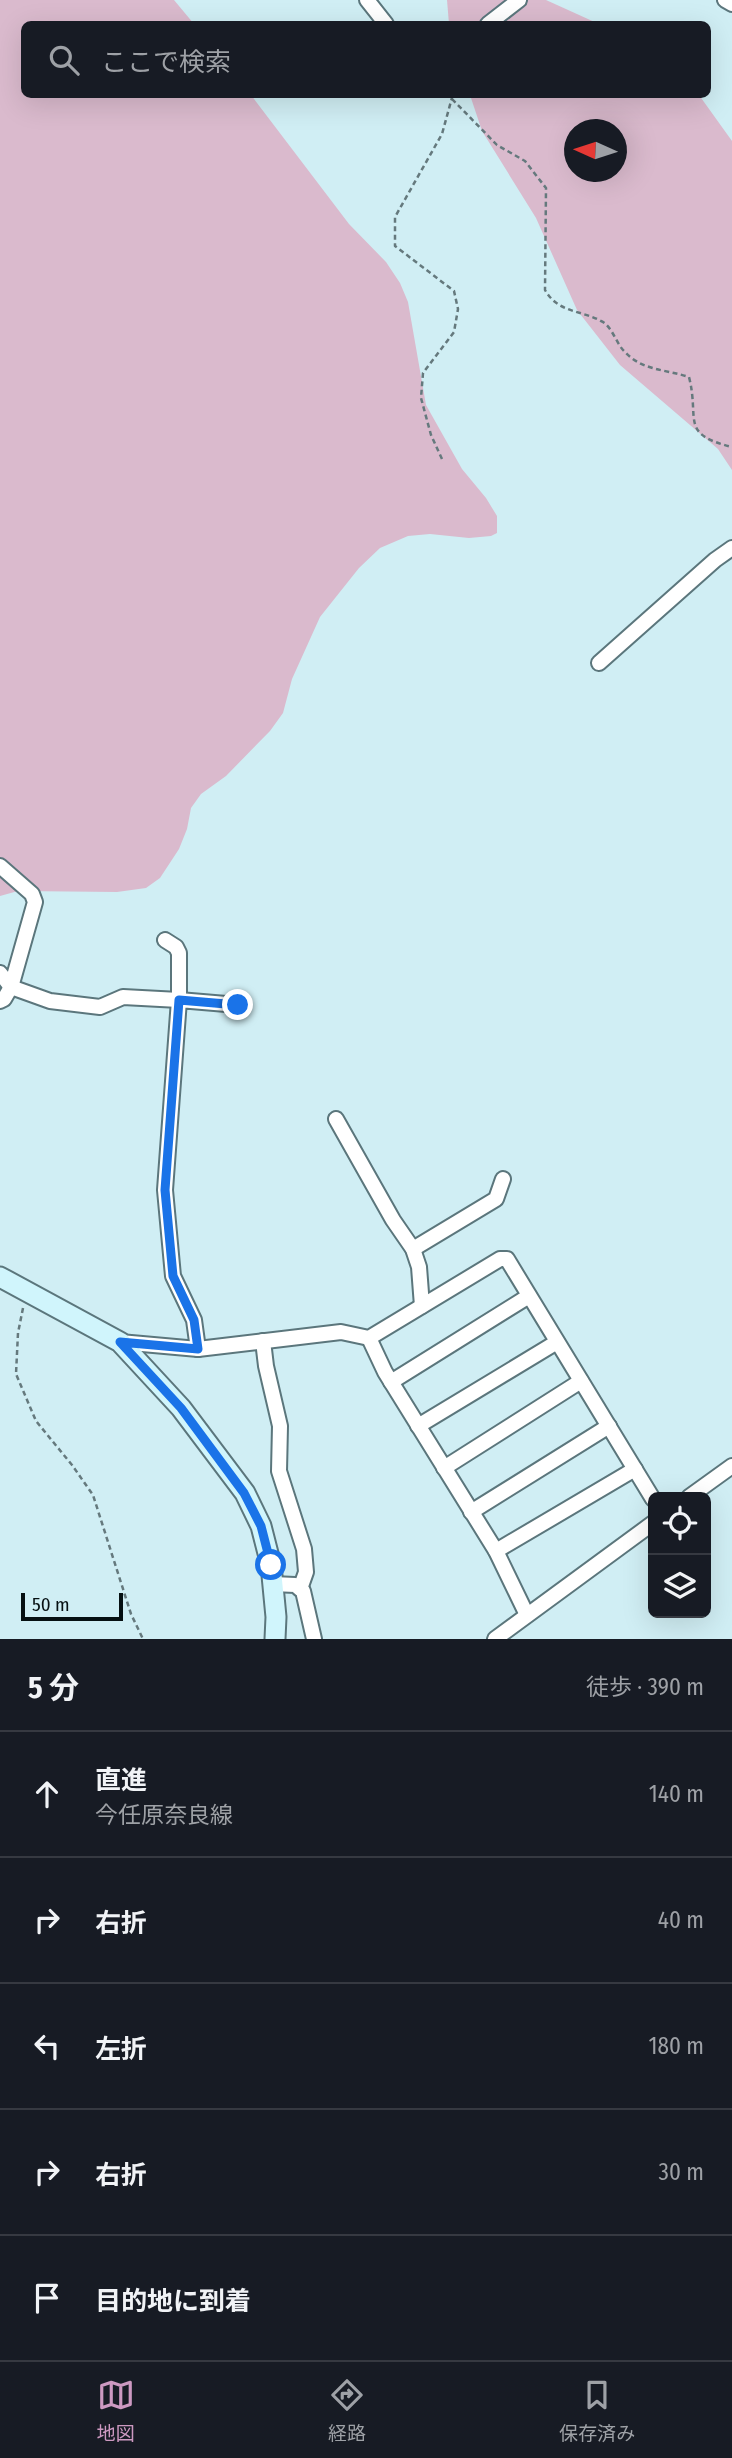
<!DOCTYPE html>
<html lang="ja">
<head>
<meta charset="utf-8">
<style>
  :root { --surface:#171b24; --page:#242831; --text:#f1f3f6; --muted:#9ea1a6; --line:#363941; --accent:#cd99c1 }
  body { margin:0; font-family:"Fira Sans Condensed","Noto Sans JP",sans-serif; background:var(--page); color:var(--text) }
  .controls { position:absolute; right:21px; bottom:21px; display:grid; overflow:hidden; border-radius:10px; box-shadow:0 7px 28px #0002 }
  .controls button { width:63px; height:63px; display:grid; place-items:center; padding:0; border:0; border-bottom:2px solid var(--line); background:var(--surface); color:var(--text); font:35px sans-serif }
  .compass { position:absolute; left:564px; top:119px; width:63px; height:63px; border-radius:50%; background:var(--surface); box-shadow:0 7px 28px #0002; rotate:273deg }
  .scale { position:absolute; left:21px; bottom:18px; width:102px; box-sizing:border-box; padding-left:7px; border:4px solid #061012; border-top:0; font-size:19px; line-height:24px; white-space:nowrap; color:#061012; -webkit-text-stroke:5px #d0eef4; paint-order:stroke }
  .stop { position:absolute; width:21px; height:21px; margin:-16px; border:5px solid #1a73e8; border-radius:50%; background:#fff }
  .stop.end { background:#1a73e8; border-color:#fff; box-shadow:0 2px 7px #0008 }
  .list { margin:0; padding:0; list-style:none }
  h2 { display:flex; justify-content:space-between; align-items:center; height:91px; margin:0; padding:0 28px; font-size:30px }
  h2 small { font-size:23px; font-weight:400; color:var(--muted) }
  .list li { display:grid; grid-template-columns:46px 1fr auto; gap:21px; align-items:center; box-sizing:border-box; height:126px; padding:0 28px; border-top:2px solid var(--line) }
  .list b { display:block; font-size:26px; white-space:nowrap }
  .list p { margin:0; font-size:23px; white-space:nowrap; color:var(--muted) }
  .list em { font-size:23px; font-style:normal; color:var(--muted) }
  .icon { flex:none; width:38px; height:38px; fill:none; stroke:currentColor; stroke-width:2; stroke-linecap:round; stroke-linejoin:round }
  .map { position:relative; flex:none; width:732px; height:1639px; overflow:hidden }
  .search { position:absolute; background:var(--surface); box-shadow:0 7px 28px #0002; left:21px; right:21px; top:21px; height:77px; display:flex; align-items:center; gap:18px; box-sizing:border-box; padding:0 24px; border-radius:10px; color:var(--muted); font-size:26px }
  .sheet { height:721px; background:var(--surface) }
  nav { display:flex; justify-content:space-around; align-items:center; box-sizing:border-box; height:98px; border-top:2px solid var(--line); background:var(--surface); font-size:19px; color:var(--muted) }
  nav a { display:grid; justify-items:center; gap:4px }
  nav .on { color:var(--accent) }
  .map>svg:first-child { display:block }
</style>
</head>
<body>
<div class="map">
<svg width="732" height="1639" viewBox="0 0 732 1639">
  <rect width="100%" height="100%" fill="#d0eef4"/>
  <!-- green -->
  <g fill="#dabacd" fill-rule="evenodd">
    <path d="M0,0H174L194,24H24V94L251,95L349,224L386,262L400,283L408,302L426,405L462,469L486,498L497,516V533L491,536L469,538L430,534L408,536L380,548L359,568L320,617L292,679L283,713L270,731L226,776L201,794L191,808L187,829L179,849L160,878L146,888L117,892L18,891L0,896Z"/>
    <path d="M447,0H546L599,24H449Z"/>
    <path d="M699,95L732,141V470L718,449L620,365L577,310L536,218L482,131L470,95ZM574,130H616V172H574Z"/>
  </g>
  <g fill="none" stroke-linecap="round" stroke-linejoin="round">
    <!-- street casing -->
    <g stroke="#5b767c" stroke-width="18">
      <g id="street">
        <path d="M367,0L386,24"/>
        <path d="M725,0L732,4"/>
        <path d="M488,24L519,0"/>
        <path d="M599,663L715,560L732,548"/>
        <path d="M0,866L32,894L35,902L11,987L4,999L0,1001"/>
        <path d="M0,973L11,987L50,1001L100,1007L123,997L179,1000V953L176,947L165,940"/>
        <path d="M336,1119L393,1220L413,1249L419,1267L422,1306"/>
        <path d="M413,1249L496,1199L503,1179"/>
        <path d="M369,1338L385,1372L496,1551L527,1615"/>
        <path d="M263,1341L266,1366L280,1426L279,1471L304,1549L306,1572L300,1589"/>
        <path d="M120,1342L198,1349L341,1332L369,1338L500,1259H507L653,1499"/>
        <path d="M198,1349L194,1320L173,1276L165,1190L179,1000L238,1005"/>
        <path d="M391,1382L529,1296"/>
        <path d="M418,1426L557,1342"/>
        <path d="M444,1468L581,1381"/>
        <path d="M689,1497L732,1466"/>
        <path d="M471,1512L609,1426"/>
        <path d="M496,1551L635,1469"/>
        <path d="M273,1584L295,1585L303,1591L314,1639"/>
        <path d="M495,1639L653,1523"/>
      </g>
    </g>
    <!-- secondary casing -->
    <g stroke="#5b767c" stroke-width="23">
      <path id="secondary" d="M0,1277L120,1342L181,1408L245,1493L261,1526L271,1565L276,1617L275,1639"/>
    </g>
    <!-- path -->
    <g stroke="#65797d" stroke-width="2.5" stroke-dasharray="5 3.5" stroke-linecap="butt">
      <path d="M452,99L497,145L525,161L546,188L545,290C558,313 581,310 601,321C612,326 616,343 624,351C642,371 665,369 689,377C700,420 679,434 732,447"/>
      <path d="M442,459L431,435L421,398L423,373L454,332L458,309L454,291L395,246V217L442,134L453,94"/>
      <path d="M23,1308L18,1333L16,1374L36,1421L72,1465L93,1495L131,1614L143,1639"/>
    </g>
    <!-- street -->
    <use href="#street" stroke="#fff" stroke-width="14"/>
    <!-- secondary -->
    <use href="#secondary" stroke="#d0f5fc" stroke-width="19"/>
  </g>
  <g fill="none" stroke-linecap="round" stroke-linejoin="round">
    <!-- route -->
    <path stroke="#1a73e8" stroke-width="9" d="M238,1005L179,1000L165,1190L173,1276L194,1320L198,1349L120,1342L181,1408L244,1493L261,1526L271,1565"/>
  </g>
</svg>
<div class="controls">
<button><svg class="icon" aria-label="locate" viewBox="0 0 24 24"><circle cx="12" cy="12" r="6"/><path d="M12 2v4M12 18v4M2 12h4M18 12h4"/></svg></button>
<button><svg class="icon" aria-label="layers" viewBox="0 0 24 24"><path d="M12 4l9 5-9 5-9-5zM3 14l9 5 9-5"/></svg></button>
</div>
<svg class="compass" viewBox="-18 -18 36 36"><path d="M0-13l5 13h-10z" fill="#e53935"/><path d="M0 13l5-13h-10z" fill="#9ea1a6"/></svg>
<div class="scale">50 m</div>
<div class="stop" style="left:271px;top:1565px"></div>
<div class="stop end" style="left:238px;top:1005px"></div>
<div class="search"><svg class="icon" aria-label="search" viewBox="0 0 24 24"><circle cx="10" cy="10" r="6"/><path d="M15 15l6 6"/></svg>ここで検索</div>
</div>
<section class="sheet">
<h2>5 分<small>徒歩 · 390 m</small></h2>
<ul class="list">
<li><svg class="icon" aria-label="ahead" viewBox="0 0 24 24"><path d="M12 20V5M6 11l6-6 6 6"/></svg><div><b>直進</b><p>今任原奈良線</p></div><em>140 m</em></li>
<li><svg class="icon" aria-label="right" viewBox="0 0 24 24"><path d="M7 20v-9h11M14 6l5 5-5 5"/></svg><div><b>右折</b></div><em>40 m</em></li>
<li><svg class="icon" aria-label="left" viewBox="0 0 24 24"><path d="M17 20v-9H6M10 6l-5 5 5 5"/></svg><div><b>左折</b></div><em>180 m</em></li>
<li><svg class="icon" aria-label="right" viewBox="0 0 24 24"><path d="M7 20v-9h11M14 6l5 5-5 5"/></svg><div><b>右折</b></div><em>30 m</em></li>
<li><svg class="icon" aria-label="arrive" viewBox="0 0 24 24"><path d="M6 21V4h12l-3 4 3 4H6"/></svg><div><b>目的地に到着</b></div></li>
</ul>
</section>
<nav>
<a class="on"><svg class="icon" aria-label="map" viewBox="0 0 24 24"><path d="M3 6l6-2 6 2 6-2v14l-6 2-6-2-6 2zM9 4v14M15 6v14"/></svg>地図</a>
<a><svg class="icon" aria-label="directions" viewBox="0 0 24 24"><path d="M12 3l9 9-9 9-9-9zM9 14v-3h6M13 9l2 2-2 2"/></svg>経路</a>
<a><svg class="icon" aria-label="saved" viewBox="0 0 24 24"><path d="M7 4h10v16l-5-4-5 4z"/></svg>保存済み</a>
</nav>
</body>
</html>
